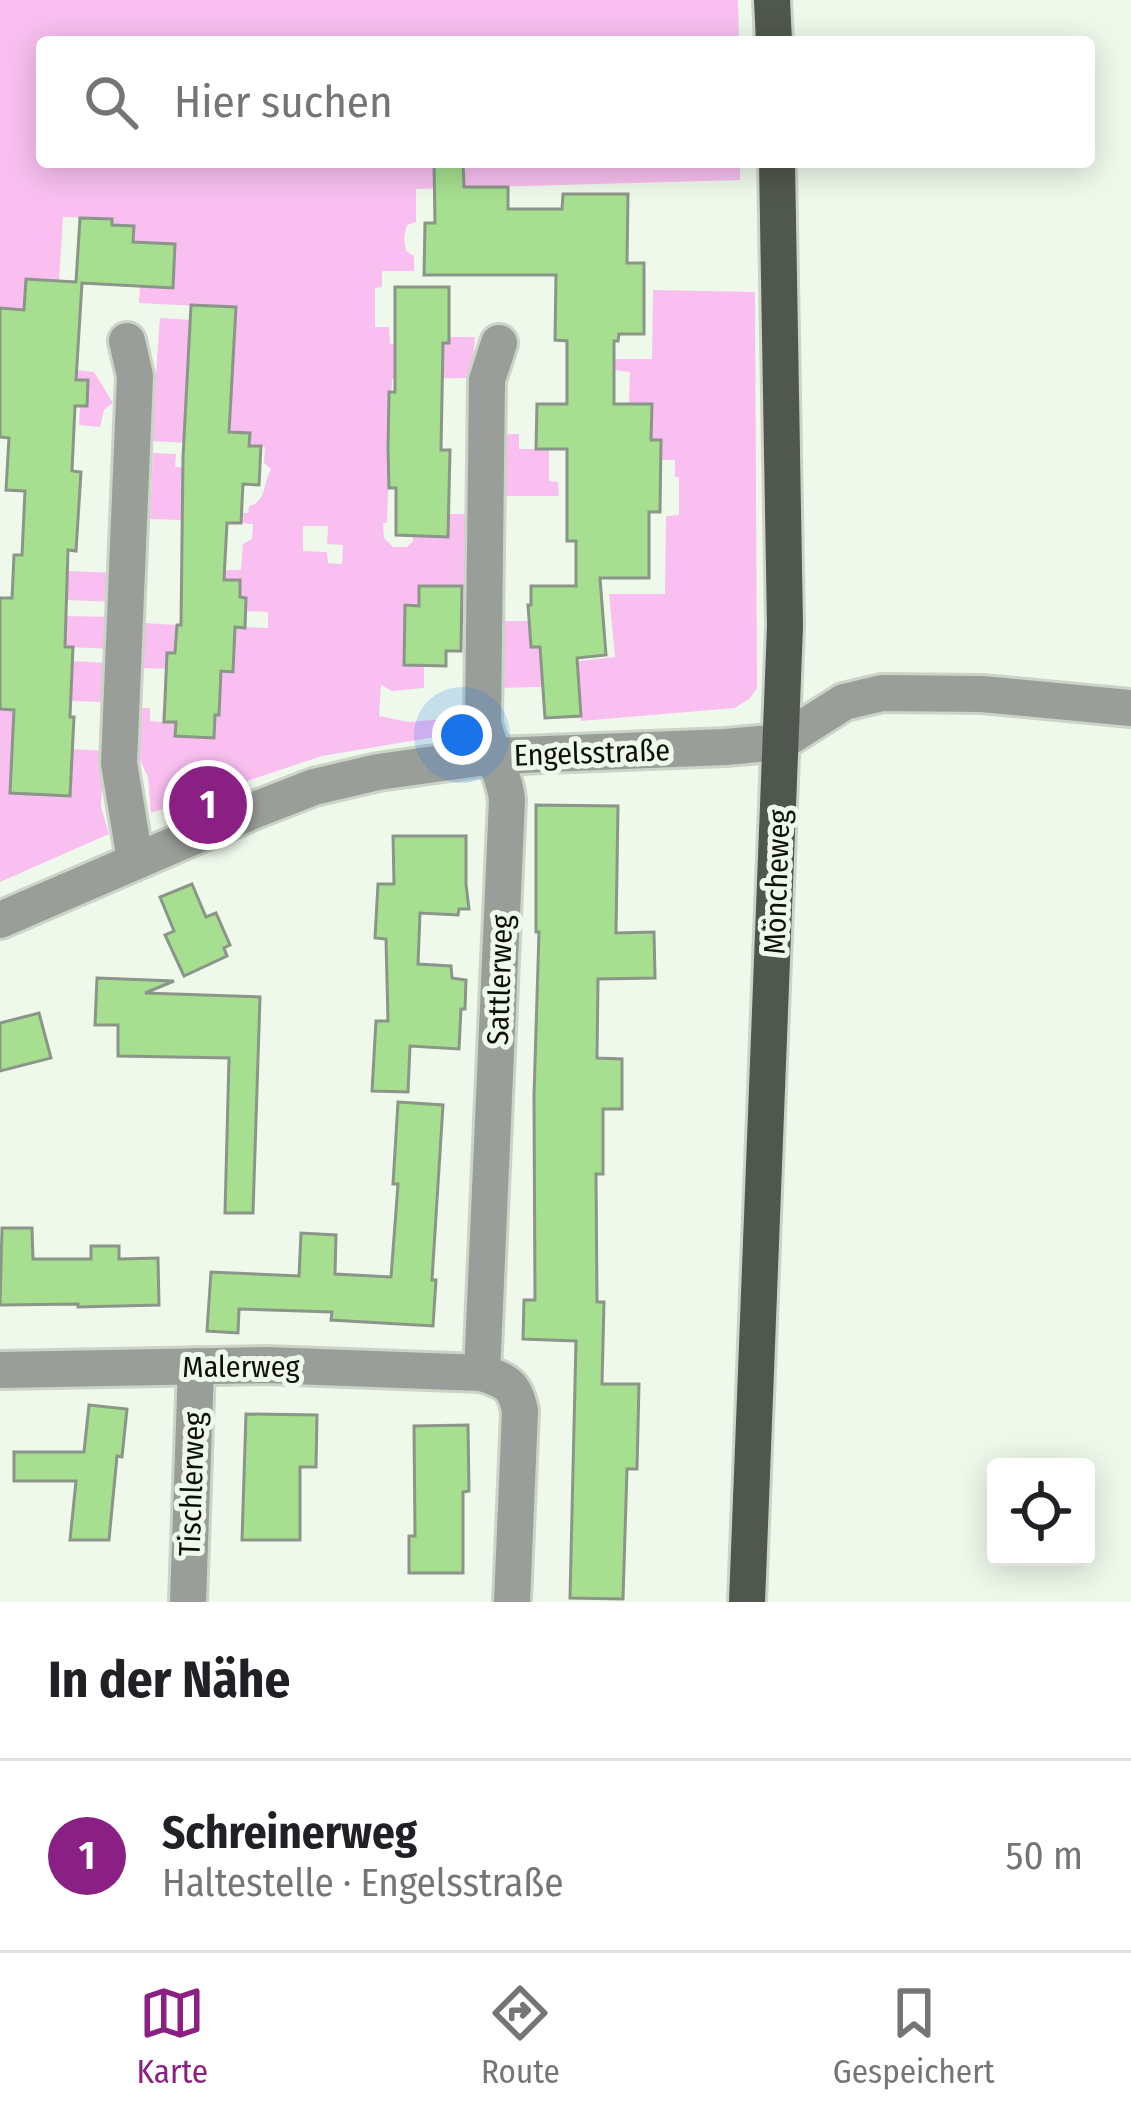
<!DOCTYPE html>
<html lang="de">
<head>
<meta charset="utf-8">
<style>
  :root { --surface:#fff; --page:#f6f6f6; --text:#202124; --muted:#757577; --line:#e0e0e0; --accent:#8b2084 }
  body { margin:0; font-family:"Fira Sans Condensed",sans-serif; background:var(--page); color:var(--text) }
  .controls { position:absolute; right:36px; bottom:36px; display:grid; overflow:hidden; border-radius:12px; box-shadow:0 6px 30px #0003 }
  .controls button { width:108px; height:108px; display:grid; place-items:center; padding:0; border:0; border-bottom:3px solid var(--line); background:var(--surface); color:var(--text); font:60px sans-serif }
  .you { position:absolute; left:462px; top:735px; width:42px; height:42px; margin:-30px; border:9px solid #fff; border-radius:50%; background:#1a73e8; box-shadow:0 0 0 18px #1a73e833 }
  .badge { display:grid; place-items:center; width:78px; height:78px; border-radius:50%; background:var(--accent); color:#fff; font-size:39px; font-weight:700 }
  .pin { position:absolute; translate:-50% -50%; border:6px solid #fff; box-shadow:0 3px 12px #0006 }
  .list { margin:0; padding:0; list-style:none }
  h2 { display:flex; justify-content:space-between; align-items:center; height:156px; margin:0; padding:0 48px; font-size:51px }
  h2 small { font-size:39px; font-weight:400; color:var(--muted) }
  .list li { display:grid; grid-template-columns:78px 1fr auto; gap:36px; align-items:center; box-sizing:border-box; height:192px; padding:0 48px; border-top:3px solid var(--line) }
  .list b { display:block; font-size:45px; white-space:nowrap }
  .list p { margin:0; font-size:39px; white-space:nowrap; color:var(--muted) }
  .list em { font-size:39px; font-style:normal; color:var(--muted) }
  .icon { flex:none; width:66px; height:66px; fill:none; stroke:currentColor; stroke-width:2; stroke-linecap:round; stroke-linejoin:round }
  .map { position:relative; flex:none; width:1131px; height:1602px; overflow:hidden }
  .search { position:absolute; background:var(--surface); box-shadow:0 6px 30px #0003; left:36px; right:36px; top:36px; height:132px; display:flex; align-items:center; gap:30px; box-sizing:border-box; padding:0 42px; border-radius:12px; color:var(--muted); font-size:45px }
  .sheet { height:348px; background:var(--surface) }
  nav { display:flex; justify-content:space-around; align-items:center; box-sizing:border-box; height:168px; border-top:3px solid var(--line); background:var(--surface); font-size:33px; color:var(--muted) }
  nav a { display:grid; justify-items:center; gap:6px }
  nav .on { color:var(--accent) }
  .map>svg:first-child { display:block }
</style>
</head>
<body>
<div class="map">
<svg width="1131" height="1602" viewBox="0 0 1131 1602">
  <rect width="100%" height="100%" fill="#eff9eb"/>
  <!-- green -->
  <g fill="#f8bff0" fill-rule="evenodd">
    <path d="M0,0H738L739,42H42V162H740V180L416,189V222L407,225L404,238L406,251L414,256V271H382V287L375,288V327H389L390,344L448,343L449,337H475L472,378L392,379L387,523H383L384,538L393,547H407L413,541V536H448L449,514H471L470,625C447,625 429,605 405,606L404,664L424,666V688L392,691L381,685L379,716L409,722L470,717V731L322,756L151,813L148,777L139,758V708H150V721L162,722L163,708H173L176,713L175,735L215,715L221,671H233L235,633L222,626L268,628V612L246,611V598L240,597V581L220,579L221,570H241L243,544L252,539L253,524L241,523L242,513H248L249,506C267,502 263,482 271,469L264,463L265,447L249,446V433L227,445L151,441L160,318L191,320L185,414L230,416L236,308L139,303L140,286L173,288L175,244L133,242L112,225L111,219L63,217L59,281L26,279L25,294L35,295L34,310L1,308L0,320ZM303,526H328L327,544L343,545L342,564L328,563L327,552L303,551Z"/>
    <path d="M653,290L755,292L757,688L750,698L735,708L581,721L578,686L502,688V621H529L531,647H539L541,660L570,657L572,662L615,657L609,594H665L666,516L679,515V477H675V460H660V440H651V405L629,404L630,372L614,370V359H652Z"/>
    <path d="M77,370L94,372L113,403L104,410L100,427L79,425L80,406H87L88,381L76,380Z"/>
    <path d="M504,434H519V449H549V481L558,482L559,496H503Z"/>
    <path d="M153,453L176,454L175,467H186L181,520L150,519Z"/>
    <path d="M68,571L117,573L116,602L67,600Z"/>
    <path d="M66,616L115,617L113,649L65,647Z"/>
    <path d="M144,623L177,625L175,653L167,669L142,668Z"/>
    <path d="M73,661L104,663L103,702L71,701Z"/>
    <path d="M0,709L14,710L11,793L70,795L72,749L104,751L101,807L109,834L0,882Z"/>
  </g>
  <!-- building -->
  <g fill="#a5df8f" stroke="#8b9588" stroke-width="3">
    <path d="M434,162H463L464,187H508V209H562L563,194H628L627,263H644V334H619L618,341H614V404H652L651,440H661L660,512H649V578H600L606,655L577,658L581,716L545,718L540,647H531L528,605H531V586H576V541H567V449H536L537,404H567V341L555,340L556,275H424L425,223H435Z"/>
    <path d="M80,218L112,219V225L134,226L133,242L175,244L173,288L82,283L76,380H88L87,406H75L72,471L81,472L76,551L68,550L65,647H73L70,717H74L70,796L10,793L14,710L0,709V598H12L14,555H22L25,491L6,490L9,438L0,437V308L24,310L26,279L76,282Z"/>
    <path d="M395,287H449V343H443L441,450H450L448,537L396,535V488H389L388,449L389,392H395Z"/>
    <path d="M191,305L236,307L229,432L250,433L249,446H261L259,485L243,484L241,523H227L224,580H240V597L246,598L245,628L235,627L233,672L221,671L219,715H215L214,738L175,736L176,722H164L167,653H175L177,625H181L183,457Z"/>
    <path d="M419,586H462L461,651H446V666L404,665L405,605L419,606Z"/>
    <path d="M536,805L618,806L616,933L654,932L655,978L598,979L597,1058L622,1059V1109H603V1174H596L597,1302H604L602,1384H639L637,1469H627L623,1599L570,1598L576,1341L523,1339L524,1300H535L534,1096L539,932H536Z"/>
    <path d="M393,836H466V884L469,909H459L458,915L420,913L418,964L451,966L452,978L466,980L465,1009H461L459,1049L410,1046L408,1092L372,1091L376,1021H388L386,939L375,938L378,884H394Z"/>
    <path d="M192,884L206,917L216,913L230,945L224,948L227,956L184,976L165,935L174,931L160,897Z"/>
    <path d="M97,978L174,981L145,993L260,997L253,1213H225L229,1058L118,1056V1025H95Z"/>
    <path d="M39,1013L51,1058L0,1071V1023Z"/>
    <path d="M398,1102L443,1105L432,1280H436L433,1326L331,1320L332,1312L239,1309L238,1333L207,1331L211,1272L299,1276L301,1233L336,1235L335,1274L391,1277L398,1184H393Z"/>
    <path d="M2,1228H32L33,1259H91V1246H119V1259L158,1258L159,1305L78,1307V1304L0,1305Z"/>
    <path d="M89,1405L127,1409L122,1457L117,1456L109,1540H70L76,1481H14V1452H84Z"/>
    <path d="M246,1414L317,1415L316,1467H300V1540H242Z"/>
    <path d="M468,1425L469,1491L463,1492V1573H409V1536H415L414,1426Z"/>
  </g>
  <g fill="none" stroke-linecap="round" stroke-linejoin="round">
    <!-- minor casing -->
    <g stroke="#cbd4c7" stroke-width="42">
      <g id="minor">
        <path d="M127,341L135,376L119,763L135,860"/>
        <path d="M499,343L487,380L483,722C488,749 504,772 507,800L482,1373C507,1381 515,1385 520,1411L512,1602"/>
        <path d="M0,920L255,810L314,787L378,772L493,756L726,747L781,742L844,702L882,693L982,694L1131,708"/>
        <path d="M0,1370L266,1365L482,1373"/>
        <path d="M188,1602L196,1366"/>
      </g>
    </g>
    <!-- major casing -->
    <g stroke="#cbd4c7" stroke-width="42">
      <g id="major">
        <path d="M772,0L774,42"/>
        <path d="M747,1602L785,626L777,162"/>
      </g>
    </g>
    <!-- minor -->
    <use href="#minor" stroke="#9a9e98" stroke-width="36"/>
    <!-- major -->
    <use href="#major" stroke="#50574e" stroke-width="36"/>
  </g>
  <g text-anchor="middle" stroke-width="10" stroke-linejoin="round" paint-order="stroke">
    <!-- street labels -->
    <g font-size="30" fill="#0c0f0b" stroke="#eff9eb">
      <text transform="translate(592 753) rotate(-2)" y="10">Engelsstraße</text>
      <text transform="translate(777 882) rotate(-88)" y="10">Möncheweg</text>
      <text transform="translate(500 980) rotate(-88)" y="10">Sattlerweg</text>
      <text x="241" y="1377">Malerweg</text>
      <text transform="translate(192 1484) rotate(-88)" y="10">Tischlerweg</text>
    </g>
  </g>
</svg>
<div class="controls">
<button><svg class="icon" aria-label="locate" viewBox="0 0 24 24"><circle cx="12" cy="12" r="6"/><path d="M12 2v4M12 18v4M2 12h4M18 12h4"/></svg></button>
</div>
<div class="you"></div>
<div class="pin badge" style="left:208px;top:805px">1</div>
<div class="search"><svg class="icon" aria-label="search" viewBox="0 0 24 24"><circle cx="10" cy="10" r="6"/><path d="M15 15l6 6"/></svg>Hier suchen</div>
</div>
<section class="sheet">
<h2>In der Nähe<small></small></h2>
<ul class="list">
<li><span class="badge">1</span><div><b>Schreinerweg</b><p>Haltestelle · Engelsstraße</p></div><em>50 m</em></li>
</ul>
</section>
<nav>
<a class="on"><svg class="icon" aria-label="map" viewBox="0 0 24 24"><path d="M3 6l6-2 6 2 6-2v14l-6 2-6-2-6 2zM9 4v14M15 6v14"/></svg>Karte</a>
<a><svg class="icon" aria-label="directions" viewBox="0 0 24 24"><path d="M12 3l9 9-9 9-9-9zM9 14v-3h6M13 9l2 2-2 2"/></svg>Route</a>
<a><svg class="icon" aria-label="saved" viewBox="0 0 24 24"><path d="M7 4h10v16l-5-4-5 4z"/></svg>Gespeichert</a>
</nav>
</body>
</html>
